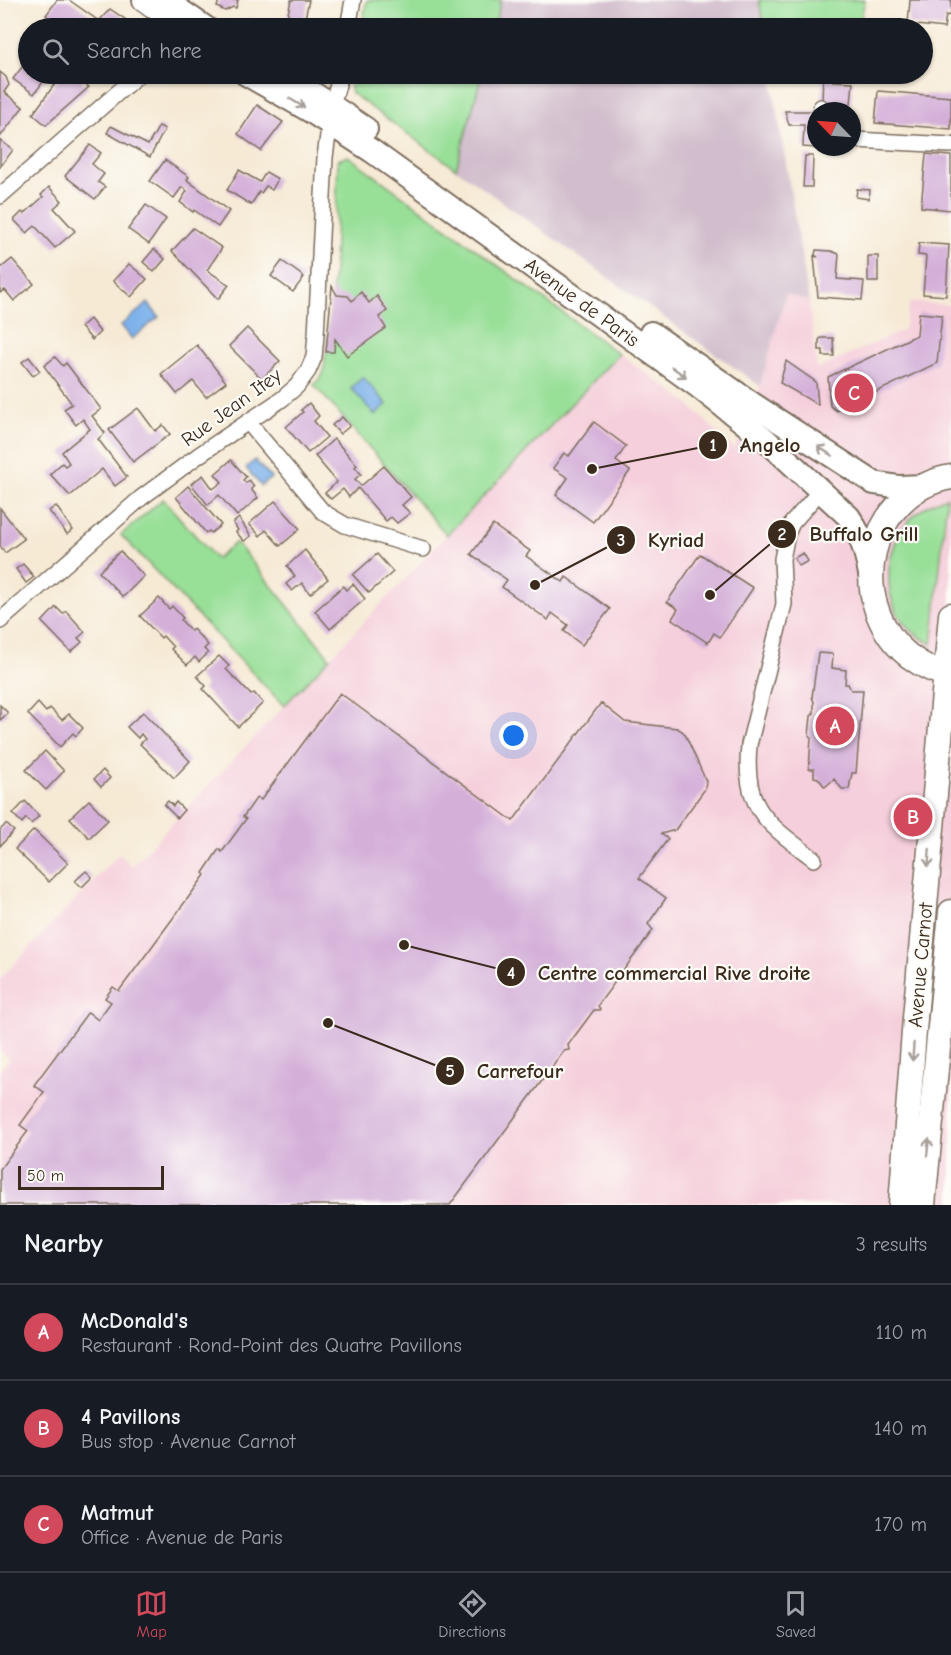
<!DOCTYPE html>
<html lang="en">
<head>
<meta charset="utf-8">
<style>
  :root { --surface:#171b24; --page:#20242c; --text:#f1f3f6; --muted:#9ea1a6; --line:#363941; --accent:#d1495b }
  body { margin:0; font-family:"Comic Neue",sans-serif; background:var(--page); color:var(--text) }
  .compass { position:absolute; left:807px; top:102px; width:54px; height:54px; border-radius:50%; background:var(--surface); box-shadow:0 2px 4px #0004; rotate:295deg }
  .scale { position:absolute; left:18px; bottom:15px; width:146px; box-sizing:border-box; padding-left:6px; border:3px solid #3b2a1e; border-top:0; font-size:16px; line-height:21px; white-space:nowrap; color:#3b2a1e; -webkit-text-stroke:4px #fdfcf7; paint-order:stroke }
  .you { position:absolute; left:514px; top:736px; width:21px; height:21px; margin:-15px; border:4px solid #fff; border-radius:50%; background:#1a73e8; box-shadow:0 0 0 9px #1a73e833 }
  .badge { display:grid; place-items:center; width:39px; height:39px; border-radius:50%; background:var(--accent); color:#fff; font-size:20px; font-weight:700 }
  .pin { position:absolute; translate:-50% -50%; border:3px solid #fff; box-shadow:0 2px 6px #0006 }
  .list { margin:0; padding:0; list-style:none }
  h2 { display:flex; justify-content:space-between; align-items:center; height:78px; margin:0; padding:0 24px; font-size:26px }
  h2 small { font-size:20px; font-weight:400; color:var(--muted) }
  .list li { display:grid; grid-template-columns:39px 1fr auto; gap:18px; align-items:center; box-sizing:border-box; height:96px; padding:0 24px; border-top:2px solid var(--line) }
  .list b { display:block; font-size:22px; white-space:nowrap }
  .list p { margin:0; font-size:20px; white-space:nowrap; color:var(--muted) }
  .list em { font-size:20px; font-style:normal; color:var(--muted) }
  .icon { flex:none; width:33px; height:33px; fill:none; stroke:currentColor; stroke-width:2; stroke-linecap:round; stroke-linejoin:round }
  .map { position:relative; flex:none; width:951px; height:1205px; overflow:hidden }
  .search { position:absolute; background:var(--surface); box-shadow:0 2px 4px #0004; left:18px; right:18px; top:18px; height:66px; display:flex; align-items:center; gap:15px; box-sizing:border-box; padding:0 21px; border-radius:33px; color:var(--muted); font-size:22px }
  .sheet { height:366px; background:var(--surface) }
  nav { display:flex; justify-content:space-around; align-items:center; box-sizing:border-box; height:84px; border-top:2px solid var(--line); background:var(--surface); font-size:16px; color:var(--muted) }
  nav a { display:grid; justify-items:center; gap:3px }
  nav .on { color:var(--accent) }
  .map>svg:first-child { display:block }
</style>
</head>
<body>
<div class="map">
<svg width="951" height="1205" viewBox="0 0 951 1205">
  <rect width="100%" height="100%" fill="#fdfcf7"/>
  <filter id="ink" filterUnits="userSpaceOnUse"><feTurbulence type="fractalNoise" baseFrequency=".0167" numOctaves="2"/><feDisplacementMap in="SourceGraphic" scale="12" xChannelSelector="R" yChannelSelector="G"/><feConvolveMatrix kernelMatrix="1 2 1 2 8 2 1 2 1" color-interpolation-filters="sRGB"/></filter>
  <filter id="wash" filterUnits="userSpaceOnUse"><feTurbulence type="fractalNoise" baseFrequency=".008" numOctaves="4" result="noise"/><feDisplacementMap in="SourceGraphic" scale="24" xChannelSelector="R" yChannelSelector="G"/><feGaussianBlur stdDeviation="1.35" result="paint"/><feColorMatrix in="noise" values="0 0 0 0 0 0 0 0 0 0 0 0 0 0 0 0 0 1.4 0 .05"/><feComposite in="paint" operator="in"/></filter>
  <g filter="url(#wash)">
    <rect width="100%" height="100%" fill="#f6ead5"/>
    <!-- built -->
    <path fill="#f5cfdb" d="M786,294L809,301L817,369L904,330L910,302L951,305V1205H0V1070L10,1059L0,1052V979L119,854L132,866L619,354L683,399L734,449L760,386Z"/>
    <!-- industrial -->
    <g fill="#d1bdcc">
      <path d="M501,0H759L764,28H494Z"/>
      <path d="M482,74H771L809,301L786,294L760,386L456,169Z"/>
    </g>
    <!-- green -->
    <g fill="#98df98" stroke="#6a845b" stroke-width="1.5">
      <path d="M367,0H501L494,28H361Z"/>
      <path d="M759,0H865L859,28H764Z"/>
      <path d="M353,74H482L456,169L350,92Z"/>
      <path d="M348,156L619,354L447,535L314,385L323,375L329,329L334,269L338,160Z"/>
      <path d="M947,497L932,645C921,638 911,632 903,622C881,592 886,549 908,522C918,509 933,502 947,497Z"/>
      <path d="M163,499L216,559L236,542L330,658L284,706L121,535Z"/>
    </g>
    <!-- water -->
    <g fill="#7eb2eb" stroke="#5c6e84" stroke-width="1.5">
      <path d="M148,303L159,317L132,339L121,325Z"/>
      <path d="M363,377L387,404L375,415L351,388Z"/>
      <path d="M255,460L271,478L261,486L246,468Z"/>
    </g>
    <g id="blocks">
      <!-- building -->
      <g fill="#d4b0d9">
        <path d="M57,0H69L99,21L110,9L138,28H65L46,15Z"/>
        <path d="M219,0H238L236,8L233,7L225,11L217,7Z"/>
        <path d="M291,0H309L304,23L287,18Z"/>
        <path d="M910,0H951V16L946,15L944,28L908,24Z"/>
        <path d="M248,18L279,28H244Z"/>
        <path d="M25,63L28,66V74H49L34,94L13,79Z"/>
        <path d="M0,72L6,77L9,85L4,92L23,107L0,137Z"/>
        <path d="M62,74H87L81,82L89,87L46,125L33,114Z"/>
        <path d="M823,74H833V81L853,82L851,104L822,102Z"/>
        <path d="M878,91L951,97V129L875,123Z"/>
        <path d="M257,105L283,122L261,151L238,134Z"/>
        <path d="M785,111H816V148L803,147L804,125H789Z"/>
        <path d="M111,126L148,145L159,126L165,129L150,157L107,133Z"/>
        <path d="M0,140L13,150L0,167Z"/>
        <path d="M90,145L101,153L92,164L104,174L98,182L105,187L95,199L65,176Z"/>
        <path d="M926,154L951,156V210L921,207Z"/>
        <path d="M805,156H813L812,187H803Z"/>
        <path d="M165,160L189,177L187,180L229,211L218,227L194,210L193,212L180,202L187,191L182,187L174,198L150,181Z"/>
        <path d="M239,170L260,182L266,172L278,179L272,190L266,186L261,193L259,192L251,205L227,190Z"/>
        <path d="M49,187L62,201L54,208L75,231L55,248L35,226L27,233L14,220L22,212L24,214L43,197L41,195Z"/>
        <path d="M857,189L870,190L869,199L856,197Z"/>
        <path d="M146,205L166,219L149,244L128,229Z"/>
        <path d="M193,228L222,248L207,270L229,285L218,299L172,251Z"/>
        <path d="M919,243L949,245L946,296L923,294L926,256L918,255Z"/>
        <path d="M154,249L165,259L154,272L143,262Z"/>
        <path d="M816,250L831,251L839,254L837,279L864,281L862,300L818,297L814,256L818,257L815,255Z"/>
        <rect x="868" y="256" width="10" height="26"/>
        <path d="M12,259L34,284L14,301L5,290L0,293V266L2,267Z"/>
        <path d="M282,261L304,277L293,292L271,276Z"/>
        <path d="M129,264L147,279L131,297L113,281Z"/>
        <path d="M332,286L337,295L348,296L352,301L361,292L369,303L377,296L387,311L379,317L386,328L347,356L335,339L334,352H326Z"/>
        <path d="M919,313L942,315L937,363L837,411L830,406L828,377L917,335Z"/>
        <path d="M90,319L100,332L92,340L81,327Z"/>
        <path d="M247,328L280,361L262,379L229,346Z"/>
        <path d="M821,338H833L834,356H823V350H819V340Z"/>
        <path d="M197,345L226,382L206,397L193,381L177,394L161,374Z"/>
        <path d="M29,357L40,371L33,376L22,362Z"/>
        <path d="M55,357L63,366L66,363L101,409L92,416L105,433L98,439L127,477L115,486L102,469L70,496L50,474L62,463L65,466L69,463L62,452L90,429L83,419L76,425L64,409L72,404L44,366Z"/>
        <path d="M786,361L816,382L818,405L780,383Z"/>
        <path d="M309,403L319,416L314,421L327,437L308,453L286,427L303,412L301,410Z"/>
        <path d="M138,408L155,431L163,425L170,434L133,462L109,430Z"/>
        <path d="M342,417L350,426L340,434L332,425Z"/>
        <path d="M594,422L626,446L616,461L630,471L593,522L556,495L568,478L553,468L564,453L569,456Z"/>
        <path d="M334,439L357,465L355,467L361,474L355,479L361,486L384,466L411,497L402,505L410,513L397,523L391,517L386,521L358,488L349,497L343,489L331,499L325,493L337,482L315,456Z"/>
        <path d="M231,460L246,477L243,480L246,483L249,480L254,486L251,489L258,498L237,516L219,495L208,505L191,484L203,475L213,489L222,482L215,474Z"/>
        <path d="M188,486L221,525L211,533L209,531L206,533L176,497Z"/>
        <path d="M275,501L300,529L280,546L266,530L260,536L249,524Z"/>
        <path d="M56,506L73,530L67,534L49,511Z"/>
        <path d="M0,508L24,539L5,553L0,546Z"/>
        <path d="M239,518L251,536L244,541L236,532L238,530L233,523Z"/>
        <path d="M493,525L530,551L526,556L563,582L566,577L610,609L582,645L564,631L568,625L552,613L548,620L502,587L507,580L471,554Z"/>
        <path d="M305,550L328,579L310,594L302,583L292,591L286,584L295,576L287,566Z"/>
        <path d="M120,551L144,576L123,597L99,572Z"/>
        <path d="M803,553L808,561L799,566L794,558Z"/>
        <path d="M377,554L393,572L369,593L353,575Z"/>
        <path d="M700,554L753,588L720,637L714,633L708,643L672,619L678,609L667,602Z"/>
        <path d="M23,564L34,577L26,583L16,569Z"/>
        <path d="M353,584L365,599L330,629L315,611L343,586L346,590Z"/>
        <path d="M159,598L169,609L172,606L183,618L181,620L191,631L193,629L208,645L204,649L208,653L199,662L195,657L187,665L171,649L173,647L163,636L161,638L140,616Z"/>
        <path d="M56,607L63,614L66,611L85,632L78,638L82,642L71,652L42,622Z"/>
        <path d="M818,653L833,654L832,668L846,670L845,684H848L851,690H863L856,773H852L849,789H842L834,779L825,787L818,778L814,777V769H809L811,738L809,735L811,716L814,713V702L812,697Z"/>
        <path d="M219,656L229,666L226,669L251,695L254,693L263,703L238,727L203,689L206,686L197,676Z"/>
        <path d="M340,693L513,821L601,703L625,722L677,728L682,731L685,734L706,781L705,789L675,830L661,834L668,839L639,878L666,898L648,924L653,930L598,1005L600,1010H594L568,1045L569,1050L564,1051L450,1205H0V1169L28,1131L20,1125L44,1092L34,1085L88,1012L98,1020L111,1002L105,998L113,987L119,991L205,875L203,873L219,849L222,852L246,819L243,817L257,797L261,800Z"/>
        <path d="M38,703L46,712L50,708L62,720L69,714L83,728L76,736L73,733L60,747L28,714Z"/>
        <path d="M0,705L8,713L0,720Z"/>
        <path d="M143,712L190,761L174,778L140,744L145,739L141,734L138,738L127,727Z"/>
        <path d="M45,751L64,771L46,790L26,770Z"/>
        <path d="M103,770L110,778L101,787L94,779Z"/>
        <path d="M89,800L108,820L89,838L70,818Z"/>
        <path d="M25,801L39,816L31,824L26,818L22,823L13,814Z"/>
        <path d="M168,801L173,806L176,802L184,810L177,818L164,805Z"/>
        <path d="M6,824L14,831L0,846V830Z"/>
        <path d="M34,830L68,863L49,882L15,849Z"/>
        <path d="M86,871L92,877L82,887L75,881Z"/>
      </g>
    </g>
  </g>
  <g filter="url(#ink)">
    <use href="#blocks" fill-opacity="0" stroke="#7c6d5e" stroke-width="1.5"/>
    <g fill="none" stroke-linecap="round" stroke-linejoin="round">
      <!-- minor casing -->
      <g stroke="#7c6d5e" stroke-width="18">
        <g id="minor">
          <path d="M348,28L353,0"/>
          <path d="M821,107L825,111"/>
          <path d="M852,136L855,140L951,145"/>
          <path d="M0,196L139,74"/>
          <path d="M248,422L323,512L345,525L423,549"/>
          <path d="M0,621L141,498L199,455L282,399L297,386L308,371L314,357L316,335L325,157L332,106L341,74"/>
          <path d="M814,859C767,823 743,810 749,745L784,604L782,559L787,534L792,523L821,490"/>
        </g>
      </g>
      <!-- secondary casing -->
      <g stroke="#7c6d5e" stroke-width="26">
        <g id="secondary">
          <path d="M144,0L174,22"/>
          <path d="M165,0L206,28"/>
          <path d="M246,74L312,112L372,151L699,387L766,440L849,517C861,535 866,552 870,574"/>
          <path d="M275,74L308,90L366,129"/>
          <path d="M651,333L754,405L874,483L899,487L923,486"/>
        </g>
      </g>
      <!-- primary casing -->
      <g stroke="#7c6d5e" stroke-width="27">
        <g id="primary">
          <path d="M951,477C866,492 844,604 909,656C921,665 936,673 951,675"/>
          <path d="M901,1205L915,1018L951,615"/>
          <path d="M923,1205L951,912"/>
        </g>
      </g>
      <!-- minor -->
      <use href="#minor" stroke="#fff" stroke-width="15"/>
      <!-- secondary -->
      <use href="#secondary" stroke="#fff" stroke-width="22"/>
      <!-- primary -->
      <use href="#primary" stroke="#fff" stroke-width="24"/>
    </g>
    <!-- one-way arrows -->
    <defs><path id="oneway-shaft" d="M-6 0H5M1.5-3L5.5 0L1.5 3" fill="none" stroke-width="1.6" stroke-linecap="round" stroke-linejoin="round" transform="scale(1.5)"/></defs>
    <g stroke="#a79f9a">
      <use href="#oneway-shaft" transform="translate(297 103) rotate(30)"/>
      <use href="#oneway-shaft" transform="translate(679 372) rotate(36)"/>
      <use href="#oneway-shaft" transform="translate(825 451) rotate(-147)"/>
      <use href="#oneway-shaft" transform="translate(929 858) rotate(95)"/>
      <use href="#oneway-shaft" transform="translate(913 1052) rotate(94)"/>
      <use href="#oneway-shaft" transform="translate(928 1147) rotate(-84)"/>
    </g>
  </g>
  <g text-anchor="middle" stroke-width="4.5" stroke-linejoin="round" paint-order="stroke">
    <!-- street labels -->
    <g font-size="20" fill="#3b2a1e" stroke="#fdfcf7">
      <text transform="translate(582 302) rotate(36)" y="7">Avenue de Paris</text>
      <text transform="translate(231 407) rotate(-36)" y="7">Rue Jean Itey</text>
      <text transform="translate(920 965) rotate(-85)" y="7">Avenue Carnot</text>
    </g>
  </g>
  <!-- callouts -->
  <path fill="none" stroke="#3b2a1e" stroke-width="2" d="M592 469L713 445M710 595L782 534M535 585L621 540M404 945L511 972M328 1023L450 1071"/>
  <g fill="#3b2a1e" stroke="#fdfcf7" stroke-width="2">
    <circle cx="592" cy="469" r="6"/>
    <circle cx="710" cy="595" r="6"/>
    <circle cx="535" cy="585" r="6"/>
    <circle cx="404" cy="945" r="6"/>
    <circle cx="328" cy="1023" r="6"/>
    <circle cx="713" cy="445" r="15"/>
    <circle cx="782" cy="534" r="15"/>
    <circle cx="621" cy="540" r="15"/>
    <circle cx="511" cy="972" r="15"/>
    <circle cx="450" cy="1071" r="15"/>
  </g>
  <g font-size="18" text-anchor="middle" font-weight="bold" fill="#fff">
    <text x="713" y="451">1</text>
    <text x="782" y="540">2</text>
    <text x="621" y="546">3</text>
    <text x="511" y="979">4</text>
    <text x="450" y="1077">5</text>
  </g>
  <g font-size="21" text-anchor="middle" font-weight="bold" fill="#3b2a1e" stroke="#fdfcf7" stroke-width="4.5" stroke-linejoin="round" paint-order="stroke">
    <text x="770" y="452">Angelo</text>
    <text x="864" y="541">Buffalo Grill</text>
    <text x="676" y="547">Kyriad</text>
    <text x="674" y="980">Centre commercial Rive droite</text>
    <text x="520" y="1078">Carrefour</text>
  </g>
</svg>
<svg class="compass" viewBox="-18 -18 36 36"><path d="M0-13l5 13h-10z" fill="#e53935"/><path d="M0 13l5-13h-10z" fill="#9ea1a6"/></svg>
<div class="scale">50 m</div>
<div class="you"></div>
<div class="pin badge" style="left:835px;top:726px">A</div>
<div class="pin badge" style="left:913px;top:817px">B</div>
<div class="pin badge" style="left:854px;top:393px">C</div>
<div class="search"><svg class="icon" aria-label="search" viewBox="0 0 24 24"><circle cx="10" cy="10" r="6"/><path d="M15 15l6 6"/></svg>Search here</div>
</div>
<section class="sheet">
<h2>Nearby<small>3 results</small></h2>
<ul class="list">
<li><span class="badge">A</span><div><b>McDonald's</b><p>Restaurant · Rond-Point des Quatre Pavillons</p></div><em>110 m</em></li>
<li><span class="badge">B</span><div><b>4 Pavillons</b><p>Bus stop · Avenue Carnot</p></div><em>140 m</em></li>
<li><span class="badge">C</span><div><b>Matmut</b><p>Office · Avenue de Paris</p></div><em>170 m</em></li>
</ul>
</section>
<nav>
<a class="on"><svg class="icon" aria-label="map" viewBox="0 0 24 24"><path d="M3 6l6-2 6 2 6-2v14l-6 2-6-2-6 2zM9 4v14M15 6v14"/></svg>Map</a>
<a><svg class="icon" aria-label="directions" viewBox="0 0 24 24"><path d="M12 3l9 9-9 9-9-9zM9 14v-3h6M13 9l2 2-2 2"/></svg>Directions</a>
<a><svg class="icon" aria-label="saved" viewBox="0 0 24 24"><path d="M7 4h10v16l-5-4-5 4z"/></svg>Saved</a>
</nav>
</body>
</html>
